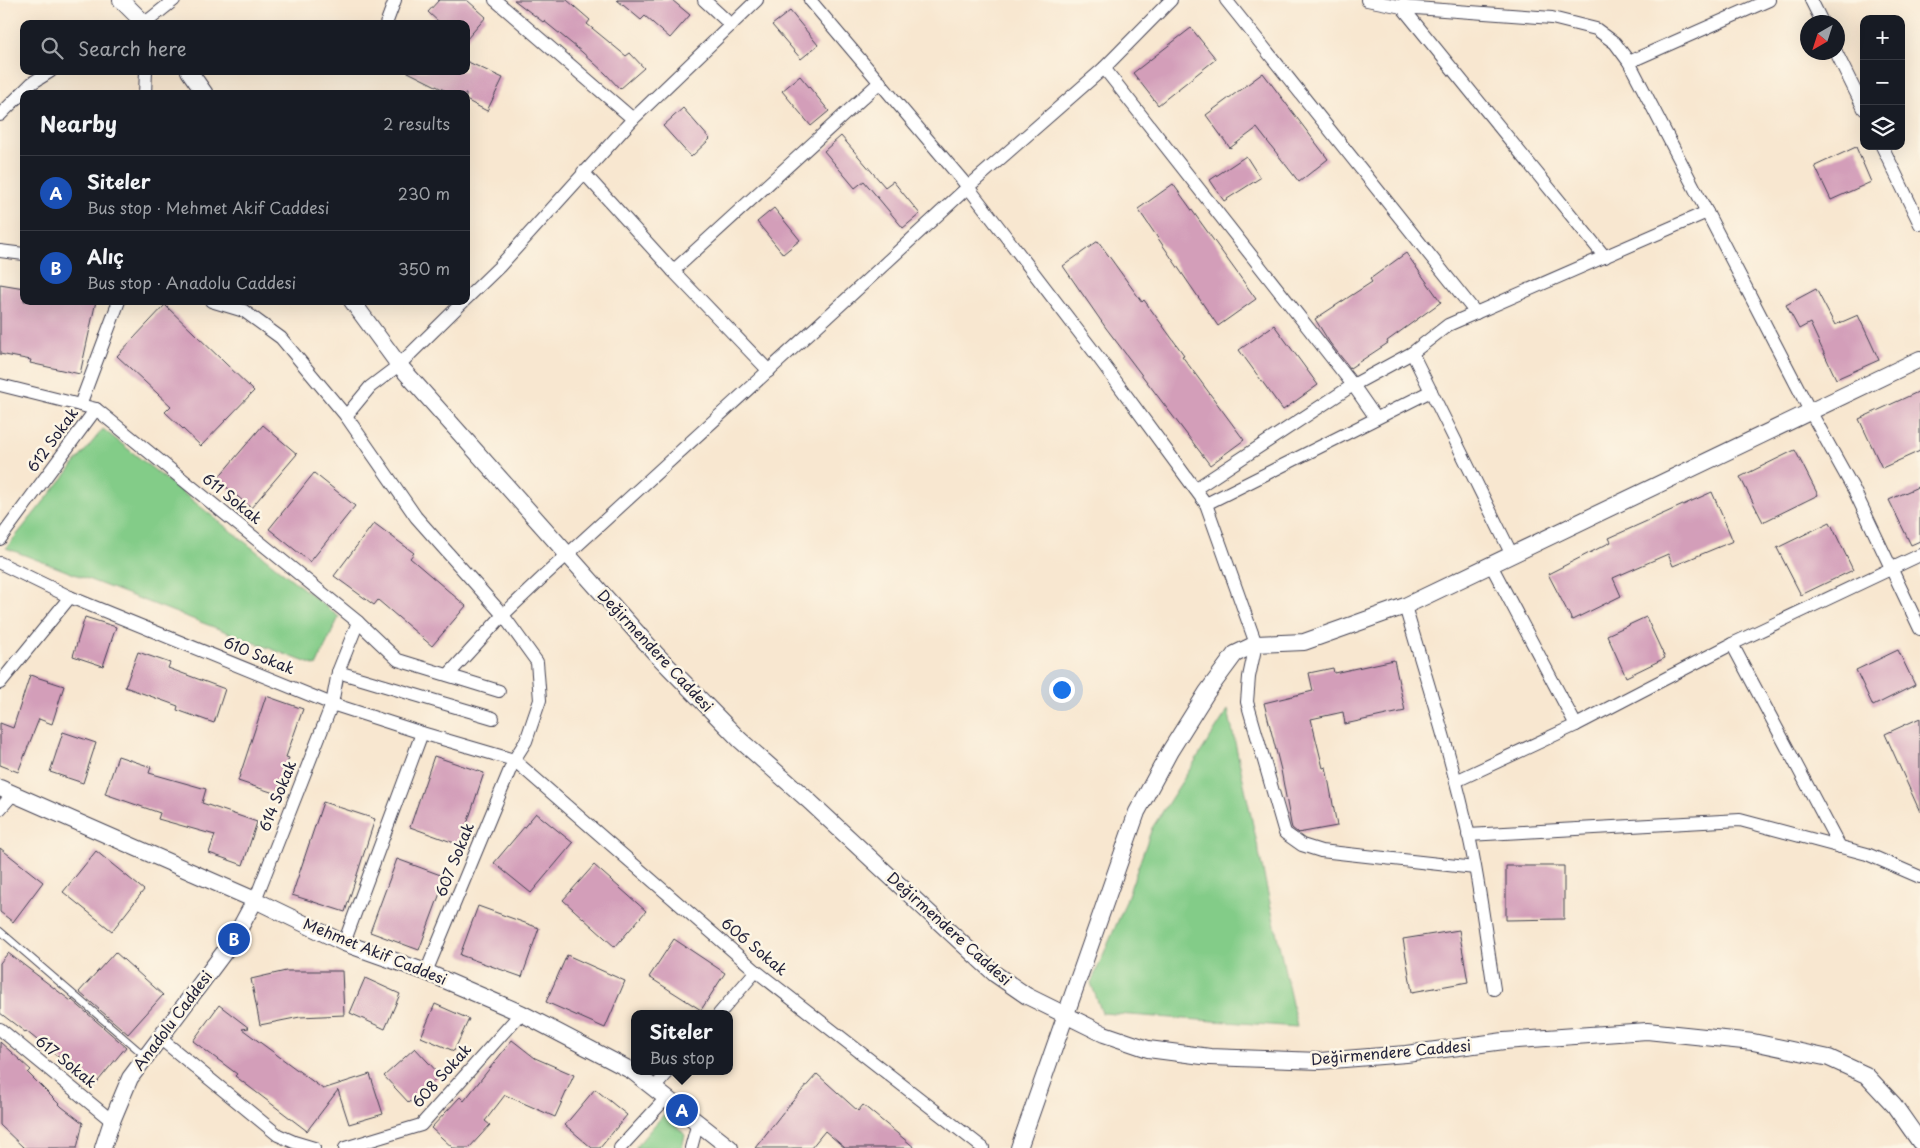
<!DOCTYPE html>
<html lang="en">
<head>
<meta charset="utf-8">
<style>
  :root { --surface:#171b24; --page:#20242c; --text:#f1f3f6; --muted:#9ea1a6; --line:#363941; --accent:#8c9099 }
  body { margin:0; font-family:"Playpen Sans",sans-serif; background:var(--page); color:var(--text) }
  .controls { position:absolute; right:15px; top:15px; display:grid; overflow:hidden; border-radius:10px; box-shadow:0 5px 20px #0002 }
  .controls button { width:45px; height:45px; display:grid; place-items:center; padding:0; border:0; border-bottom:1px solid var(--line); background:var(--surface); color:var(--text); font:25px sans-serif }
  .compass { position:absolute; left:1800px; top:15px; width:45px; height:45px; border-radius:50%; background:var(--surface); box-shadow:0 5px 20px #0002; rotate:219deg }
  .you { position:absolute; left:1061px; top:689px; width:18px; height:18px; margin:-12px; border:4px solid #fff; border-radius:50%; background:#1a73e8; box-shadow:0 0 0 8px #1a73e833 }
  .badge { display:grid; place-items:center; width:32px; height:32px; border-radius:50%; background:var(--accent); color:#fff; font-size:16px; font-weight:700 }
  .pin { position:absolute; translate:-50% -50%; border:2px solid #fff; box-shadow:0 1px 5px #0006 }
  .popup { position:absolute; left:631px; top:1010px; width:102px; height:65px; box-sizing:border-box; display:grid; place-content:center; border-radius:10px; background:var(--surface); filter:drop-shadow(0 1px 4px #0005); font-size:16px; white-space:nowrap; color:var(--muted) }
  .popup b { font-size:19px; color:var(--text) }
  .popup::after { content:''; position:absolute; left:50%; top:100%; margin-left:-10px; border:10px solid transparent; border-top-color:var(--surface) }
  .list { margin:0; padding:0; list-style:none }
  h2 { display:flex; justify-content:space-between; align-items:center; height:65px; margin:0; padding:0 20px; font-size:21px }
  h2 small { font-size:16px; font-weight:400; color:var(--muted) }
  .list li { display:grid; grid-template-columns:32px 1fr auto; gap:15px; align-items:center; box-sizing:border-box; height:75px; padding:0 20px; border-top:1px solid var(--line) }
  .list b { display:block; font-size:19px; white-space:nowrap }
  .list p { margin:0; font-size:16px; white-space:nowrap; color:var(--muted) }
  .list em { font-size:16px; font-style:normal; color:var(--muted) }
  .icon { flex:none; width:28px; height:28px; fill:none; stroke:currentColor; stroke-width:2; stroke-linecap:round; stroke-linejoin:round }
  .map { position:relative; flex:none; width:1920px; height:1148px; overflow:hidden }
  .search { position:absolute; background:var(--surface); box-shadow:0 5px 20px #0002; left:20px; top:20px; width:450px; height:55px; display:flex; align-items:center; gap:12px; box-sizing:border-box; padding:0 18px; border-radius:10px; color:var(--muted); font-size:19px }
  .panel { position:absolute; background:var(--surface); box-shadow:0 5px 20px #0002; left:20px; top:90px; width:450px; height:215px; border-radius:10px }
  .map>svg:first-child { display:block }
</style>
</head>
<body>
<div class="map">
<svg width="1920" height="1148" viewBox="0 0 1920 1148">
  <rect width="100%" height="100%" fill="#fcf5e5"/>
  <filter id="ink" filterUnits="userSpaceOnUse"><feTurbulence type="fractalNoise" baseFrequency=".02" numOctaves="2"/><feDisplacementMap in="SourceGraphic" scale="10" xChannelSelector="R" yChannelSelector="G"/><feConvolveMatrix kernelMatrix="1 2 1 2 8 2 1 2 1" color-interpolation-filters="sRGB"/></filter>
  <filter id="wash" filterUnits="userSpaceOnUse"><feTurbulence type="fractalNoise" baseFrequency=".0096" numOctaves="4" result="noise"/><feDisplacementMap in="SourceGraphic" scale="20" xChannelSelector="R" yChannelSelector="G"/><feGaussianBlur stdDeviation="1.12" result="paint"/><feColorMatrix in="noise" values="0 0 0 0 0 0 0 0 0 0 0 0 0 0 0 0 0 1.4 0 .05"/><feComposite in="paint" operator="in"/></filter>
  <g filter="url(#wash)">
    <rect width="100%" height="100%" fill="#f8e7d0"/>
    <!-- green -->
    <g fill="#83cc88" stroke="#527762">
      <path d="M103,429L339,617L316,666L6,548Z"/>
      <path d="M1228,710L1297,1027L1102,1013L1091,983L1123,909L1152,828Z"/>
      <path d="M665,1113L685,1135L682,1148H635Z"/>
    </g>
    <g id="blocks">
      <!-- building -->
      <g fill="#d39eb9">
        <path d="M439,0H467L486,17L466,40V24H441L428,12Z"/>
        <path d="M514,0H567L590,20L587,24L626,56L630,53L644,68L620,89L605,73L582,52L544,21L543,22Z"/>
        <path d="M617,0H672L690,15L670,38L645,16L641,20Z"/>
        <path d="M790,11L818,45L801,59L772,25Z"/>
        <path d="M1191,28L1216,59L1158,105L1133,73Z"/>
        <path d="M466,61L503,78L487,111L466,100V94H452L406,71H466Z"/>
        <path d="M1263,73L1328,159L1299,182L1257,128L1230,148L1206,115Z"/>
        <path d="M800,76L829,111L811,126L782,91Z"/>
        <path d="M683,108L710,139L691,157L663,126Z"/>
        <path d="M841,136L885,187L893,181L920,214L903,228L864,181L855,188L824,151Z"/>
        <path d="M1856,147L1871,182L1831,200L1815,166Z"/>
        <path d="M1246,156L1260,178L1224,201L1210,180Z"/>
        <path d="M1173,184L1256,299L1218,326L1138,209Z"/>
        <path d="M774,208L800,240L783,254L757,222Z"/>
        <path d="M1098,241L1142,302L1144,300L1184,355L1182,356L1244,440L1210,465L1106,328L1063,266Z"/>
        <path d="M1406,253L1441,302L1387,341L1388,343L1350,368L1330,343L1315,319L1372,282L1370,279Z"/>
        <path d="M0,284L24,288V301H96L80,374L30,363L31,360L0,354Z"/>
        <path d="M1816,289L1835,325L1858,315L1879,360L1836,379L1810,323L1799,329L1786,305Z"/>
        <path d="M165,305L254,391L201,446L165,412L171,406L117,356Z"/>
        <path d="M1274,325L1318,385L1283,410L1239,350Z"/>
        <path d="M1920,391V451L1882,468L1859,419Z"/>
        <path d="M263,425L297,454L251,508L217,479Z"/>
        <path d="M1795,450L1818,495L1763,522L1740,477Z"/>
        <path d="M314,473L355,506L310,562L269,529Z"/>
        <path d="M1920,486V541L1911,545L1889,500Z"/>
        <path d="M1712,492L1733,541L1673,566L1668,554L1613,578L1621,596L1572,620L1548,574L1611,542L1609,538Z"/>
        <path d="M1830,522L1853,570L1801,595L1777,548Z"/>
        <path d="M374,523L414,553L410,558L466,606L432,646L378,600L374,605L334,576Z"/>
        <path d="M85,617L116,627L103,666L73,656Z"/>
        <path d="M1646,617L1665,658L1626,677L1607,635Z"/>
        <path d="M1898,650L1915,685L1873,706L1856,670Z"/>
        <path d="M138,652L170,663L168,668L225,689L214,723L177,710L178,706L125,687Z"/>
        <path d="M1394,660L1405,711L1345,724L1343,712L1311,719L1323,768L1326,767L1337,826L1298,833L1292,828L1291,824L1281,770L1264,703L1313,691L1309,673L1333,668L1334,673Z"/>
        <path d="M30,675L64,686L52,724L39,719L18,772L0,765V723L13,728Z"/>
        <path d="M266,696L303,709L286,757L289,758L277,794L238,781Z"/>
        <path d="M1920,718V812L1885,734Z"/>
        <path d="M63,732L96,743L83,783L50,772Z"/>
        <path d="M118,756L151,767L149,773L206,789L202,803L257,822L243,865L209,853L215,835L158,819L160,813L105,794Z"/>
        <path d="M434,756L484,773L460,845L410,827Z"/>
        <path d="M323,802L375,819L345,912L292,895Z"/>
        <path d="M536,813L573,843L531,893L494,863Z"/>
        <path d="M0,848L43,882L13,922L0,912Z"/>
        <path d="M96,851L144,890L112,931L63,892Z"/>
        <path d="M397,859L446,877L419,950L370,932Z"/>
        <path d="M594,865L646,911L615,947L563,900Z"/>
        <path d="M1506,866H1564V919L1506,920Z"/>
        <path d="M478,906L539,928L522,977L460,955Z"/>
        <path d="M1459,930L1468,982L1412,992L1403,939Z"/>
        <path d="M674,939L725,973L701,1010L649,977Z"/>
        <path d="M115,952L163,995L128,1034L79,992Z"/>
        <path d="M8,953L71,1001L72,1000L126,1047L94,1086L26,1031L25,1032L0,1013V963Z"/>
        <path d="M567,955L625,981L605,1028L546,1002Z"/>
        <path d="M286,971H342L344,1015L300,1017L260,1025L251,979Z"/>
        <path d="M365,978L400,994L385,1029L350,1013Z"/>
        <path d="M435,1004L469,1019L454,1051L421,1037Z"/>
        <path d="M219,1005L249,1028L242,1029L323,1089L370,1074L383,1114L349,1124L338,1090L307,1131L235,1076L237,1074L193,1041Z"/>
        <path d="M512,1040L535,1058L574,1075L555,1117L505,1095L485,1121L490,1125L469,1148H453L431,1128L460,1097L464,1101Z"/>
        <path d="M0,1042L31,1070L28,1073L62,1107L83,1123L77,1148H24L0,1125Z"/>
        <path d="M415,1048L440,1075L409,1103L384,1076Z"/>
        <path d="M817,1074L858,1111L863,1105L915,1148H845L825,1131L811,1148H755L784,1111Z"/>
        <path d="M595,1089L627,1115L600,1148H592L565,1125Z"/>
      </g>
    </g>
  </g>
  <g filter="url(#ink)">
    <use href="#blocks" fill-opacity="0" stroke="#424051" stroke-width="1"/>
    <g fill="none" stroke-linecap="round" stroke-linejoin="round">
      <!-- service casing -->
      <g stroke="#424051" stroke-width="8">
        <path id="service" d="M0,931L145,1056"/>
      </g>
      <!-- minor casing -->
      <g stroke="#424051" stroke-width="14">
        <g id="minor">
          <path d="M495,0L633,119"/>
          <path d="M704,0L731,25"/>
          <path d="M810,0L968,187L1098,357L1206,504L1256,644L1249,677L1247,702L1285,833L1302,845L1321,851L1475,868"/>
          <path d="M1226,0L1476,313"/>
          <path d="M1367,0L1402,7L1552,18L1596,29L1615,43L1629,62L1810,411L1854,490L1920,629"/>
          <path d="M1811,0L1822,22"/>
          <path d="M1403,4L1402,7L1605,257"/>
          <path d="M144,24L174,0"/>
          <path d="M386,24L395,0"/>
          <path d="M1836,52L1864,109"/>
          <path d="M1629,62L1769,0"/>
          <path d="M1104,68L1353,385L1376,418"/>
          <path d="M145,94L146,71"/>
          <path d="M0,115L32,83L51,71"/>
          <path d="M1882,146L1920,224"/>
          <path d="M583,172L673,271L769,371"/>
          <path d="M0,251L24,254"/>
          <path d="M673,271L880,82"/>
          <path d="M466,299L499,267L633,119L757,0"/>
          <path d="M211,301L244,311L281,338L346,416L416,517L503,615L537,662L540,700L526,741L514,760L426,972"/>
          <path d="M1412,353L1512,555"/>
          <path d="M0,385L96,409L358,622L338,672L332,704L255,900"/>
          <path d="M80,405L119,301"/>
          <path d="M346,416L370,387L399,365L464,301"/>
          <path d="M1195,489L1353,385L1412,353L1448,325L1707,212"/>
          <path d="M1206,504L1431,391"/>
          <path d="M0,539L96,409"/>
          <path d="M0,563L70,597L332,704L422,733L514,760L756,971L983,1148"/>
          <path d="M1491,565L1576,725"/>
          <path d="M1405,606C1427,682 1452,758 1469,836C1480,886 1486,938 1494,989"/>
          <path d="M358,622L398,660L499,691"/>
          <path d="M1732,644L1840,847"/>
          <path d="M338,672L493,718"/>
          <path d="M448,675L503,615L544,576L850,296L968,187L1104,68L1171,0"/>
          <path d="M0,683L70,597"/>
          <path d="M1456,781L1576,725L1732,644L1920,555"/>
          <path d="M0,809L14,793"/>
          <path d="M1468,835L1740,820L1867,854L1920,877"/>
          <path d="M344,943L422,733"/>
          <path d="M719,1014L756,971"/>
          <path d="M0,1029L112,1121"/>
          <path d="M161,1039L278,1135L294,1142L314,1148"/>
          <path d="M655,1087L669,1071"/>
          <path d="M345,1148L421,1125L521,1013"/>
          <path d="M620,1148L667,1097"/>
          <path d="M691,1148L698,1122"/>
        </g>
      </g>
      <!-- tertiary casing -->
      <g stroke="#424051" stroke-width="18">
        <g id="tertiary">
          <path d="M121,0L145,24"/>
          <path d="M189,71L205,94"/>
          <path d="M352,301L399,365L656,654L740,740L808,800L995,974L1027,996L1104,1034L1148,1049L1210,1057L1320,1061L1406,1054L1504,1041L1647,1031L1753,1042L1829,1058L1866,1075L1894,1105L1920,1142"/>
          <path d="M0,788L255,900L344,943L426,972L521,1013L632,1071L730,1148"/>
          <path d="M103,1148L112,1121L130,1078L234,939L255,900"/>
          <path d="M1019,1148L1137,812L1170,751L1207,692L1235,654L1256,644L1304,642L1405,606L1920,359"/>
        </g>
      </g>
      <!-- service -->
      <use href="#service" stroke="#fff" stroke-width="6"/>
      <!-- minor -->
      <use href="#minor" stroke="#fff" stroke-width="12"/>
      <!-- tertiary -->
      <use href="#tertiary" stroke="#fff" stroke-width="16"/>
    </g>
  </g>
  <g text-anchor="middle" stroke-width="5" stroke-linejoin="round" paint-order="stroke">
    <!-- street labels -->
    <g font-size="15" fill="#22223b" stroke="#fcf5e5">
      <text transform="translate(53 440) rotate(-54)" y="5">612 Sokak</text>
      <text transform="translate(232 499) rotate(39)" y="5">611 Sokak</text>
      <text transform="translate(655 651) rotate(47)" y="5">Değirmendere Caddesi</text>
      <text transform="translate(259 656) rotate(22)" y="5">610 Sokak</text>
      <text transform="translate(278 796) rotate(-68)" y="5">614 Sokak</text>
      <text transform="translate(455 860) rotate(-68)" y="5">607 Sokak</text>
      <text transform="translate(949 929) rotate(42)" y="5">Değirmendere Caddesi</text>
      <text transform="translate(754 947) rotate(40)" y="5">606 Sokak</text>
      <text transform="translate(375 952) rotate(22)" y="5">Mehmet Akif Caddesi</text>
      <text transform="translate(173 1021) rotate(-53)" y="5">Anadolu Caddesi</text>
      <text transform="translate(1391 1053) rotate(-5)" y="5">Değirmendere Caddesi</text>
      <text transform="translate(66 1062) rotate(39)" y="5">617 Sokak</text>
      <text transform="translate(442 1076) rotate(-48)" y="5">608 Sokak</text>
    </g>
  </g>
</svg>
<div class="controls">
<button>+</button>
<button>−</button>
<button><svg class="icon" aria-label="layers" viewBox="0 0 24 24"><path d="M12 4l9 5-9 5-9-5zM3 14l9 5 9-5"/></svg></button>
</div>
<svg class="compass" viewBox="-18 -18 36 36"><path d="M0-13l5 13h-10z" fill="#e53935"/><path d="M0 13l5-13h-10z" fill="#9ea1a6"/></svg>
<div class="you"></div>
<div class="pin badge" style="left:682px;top:1110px;background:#1a4fb4">A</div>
<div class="popup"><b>Siteler</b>Bus stop</div>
<div class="pin badge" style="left:234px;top:939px;background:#1a4fb4">B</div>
<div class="search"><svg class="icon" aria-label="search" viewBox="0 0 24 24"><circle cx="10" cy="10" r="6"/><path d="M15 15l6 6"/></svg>Search here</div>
<section class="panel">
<h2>Nearby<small>2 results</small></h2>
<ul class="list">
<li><span class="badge" style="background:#1a4fb4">A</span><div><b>Siteler</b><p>Bus stop · Mehmet Akif Caddesi</p></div><em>230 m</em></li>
<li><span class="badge" style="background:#1a4fb4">B</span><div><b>Alıç</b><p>Bus stop · Anadolu Caddesi</p></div><em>350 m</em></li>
</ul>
</section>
</div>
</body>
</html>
